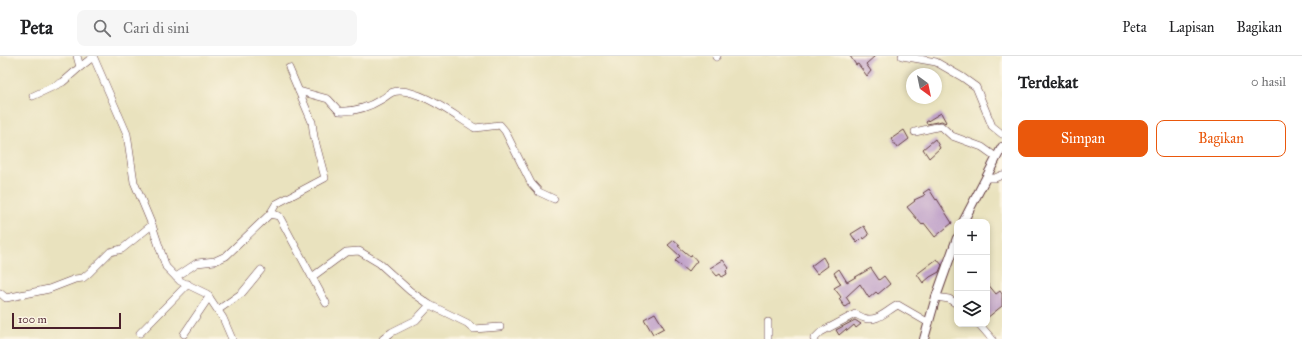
<!DOCTYPE html>
<html lang="id">
<head>
<meta charset="utf-8">
<style>
  :root { --surface:#fff; --page:#f6f6f6; --text:#202124; --muted:#757577; --line:#e0e0e0; --accent:#ea580c }
  body { margin:0; font-family:"IM FELL Great Primer",serif; background:var(--page); color:var(--text) }
  .controls { position:absolute; right:12px; bottom:12px; display:grid; overflow:hidden; border-radius:8px; box-shadow:0 2px 6px #0003 }
  .controls button { width:36px; height:36px; display:grid; place-items:center; padding:0; border:0; border-bottom:1px solid var(--line); background:var(--surface); color:var(--text); font:20px sans-serif }
  .compass { position:absolute; left:906px; top:12px; width:36px; height:36px; border-radius:50%; background:var(--surface); box-shadow:0 2px 6px #0003; rotate:147deg }
  .scale { position:absolute; left:12px; bottom:10px; width:109px; box-sizing:border-box; padding-left:4px; border:2px solid #4a1f2b; border-top:0; font-size:11px; line-height:14px; white-space:nowrap; color:#4a1f2b; -webkit-text-stroke:3px #fcf5e5; paint-order:stroke }
  .list { margin:0; padding:0; list-style:none }
  h2 { display:flex; justify-content:space-between; align-items:center; height:52px; margin:0; padding:0 16px; font-size:17px }
  h2 small { font-size:13px; font-weight:400; color:var(--muted) }
  .actions { display:flex; gap:8px; padding:12px 16px }
  .actions a { flex:1; padding:9px 0; border:1px solid var(--accent); border-radius:8px; text-align:center; font-size:14px; color:var(--accent) }
  .actions .main { background:var(--accent); color:#fff }
  .icon { flex:none; width:22px; height:22px; fill:none; stroke:currentColor; stroke-width:2; stroke-linecap:round; stroke-linejoin:round }
  .map { position:relative; flex:none; width:1002px; height:283px; overflow:hidden }
  header { display:flex; align-items:center; gap:24px; box-sizing:border-box; height:56px; padding:0 20px; background:var(--surface); border-bottom:1px solid var(--line) }
  header strong { font-size:19px }
  nav { display:flex; gap:22px; margin-inline-start:auto; font-size:14px }
  .search { width:280px; height:36px; background:var(--page); display:flex; align-items:center; gap:10px; box-sizing:border-box; padding:0 14px; border-radius:8px; color:var(--muted); font-size:15px }
  main { display:flex }
  aside { flex:1; background:var(--surface) }
  .map>svg:first-child { display:block }
</style>
</head>
<body>
<header>
<strong>Peta</strong>
<div class="search"><svg class="icon" aria-label="search" viewBox="0 0 24 24"><circle cx="10" cy="10" r="6"/><path d="M15 15l6 6"/></svg>Cari di sini</div>
<nav><a>Peta</a><a>Lapisan</a><a>Bagikan</a></nav>
</header>
<main>
<div class="map">
<svg width="1002" height="283" viewBox="0 0 1002 283">
  <rect width="100%" height="100%" fill="#fcf5e5"/>
  <filter id="ink" filterUnits="userSpaceOnUse"><feTurbulence type="fractalNoise" baseFrequency=".025" numOctaves="2"/><feDisplacementMap in="SourceGraphic" scale="8" xChannelSelector="R" yChannelSelector="G"/><feConvolveMatrix kernelMatrix="1 2 1 2 8 2 1 2 1" color-interpolation-filters="sRGB"/></filter>
  <filter id="wash" filterUnits="userSpaceOnUse"><feTurbulence type="fractalNoise" baseFrequency=".012" numOctaves="4" result="noise"/><feDisplacementMap in="SourceGraphic" scale="16" xChannelSelector="R" yChannelSelector="G"/><feGaussianBlur stdDeviation="0.9" result="paint"/><feColorMatrix in="noise" values="0 0 0 0 0 0 0 0 0 0 0 0 0 0 0 0 0 1.4 0 .05"/><feComposite in="paint" operator="in"/></filter>
  <g filter="url(#wash)">
    <rect width="100%" height="100%" fill="#e9e2be"/>
    <g id="blocks">
      <!-- building -->
      <g fill="#bc9cc7">
        <path d="M850,0H875L866,8L871,15L867,20L858,8L856,9Z"/>
        <path d="M941,57L946,66L945,67L942,65L927,68L926,66Z"/>
        <path d="M904,74L909,83L897,92L891,83Z"/>
        <path d="M935,83L940,92L929,102L923,93Z"/>
        <path d="M929,133L936,144L937,143L952,167L935,181L924,167L922,169L907,151L915,145L914,144L925,139L923,137Z"/>
        <path d="M864,170L869,179L864,183L863,181L857,187L851,178Z"/>
        <path d="M674,184L680,189L678,190L691,201L692,199L697,205L688,216L675,205L680,200L668,189Z"/>
        <path d="M823,201L828,210L817,218L811,210Z"/>
        <path d="M937,203L942,209L939,216L930,221L923,227L917,218Z"/>
        <path d="M723,204L729,212L726,215L727,218L722,221L720,218L717,220L710,212Z"/>
        <path d="M871,212L879,224L884,220L890,228L878,238L876,236L869,242L860,228L846,241L850,247L845,251L839,243L841,241L834,232L841,228L834,217L839,213L847,226Z"/>
        <path d="M987,227L996,238L1000,235L1002,238V250L987,262Z"/>
        <path d="M655,257L664,272L653,278L644,263Z"/>
        <path d="M855,264L861,268L856,272L854,269L847,275L846,273L839,279L836,274Z"/>
      </g>
    </g>
  </g>
  <g filter="url(#ink)">
    <use href="#blocks" fill-opacity="0" stroke="#623c41" stroke-width="1"/>
    <g fill="none" stroke-linecap="round" stroke-linejoin="round">
      <!-- minor casing -->
      <g stroke="#623c41" stroke-width="8">
        <g id="minor">
          <path d="M77,0L80,11"/>
          <path d="M93,0L127,78L134,126L152,169L166,211L180,225L207,238L223,262L232,283"/>
          <path d="M902,0L936,6L962,21L976,31L992,70L1002,78"/>
          <path d="M716,1L717,0"/>
          <path d="M299,35L328,43L339,55C354,56 369,51 382,43C386,41 389,37 393,36C415,29 457,61 475,72L500,69L505,75L531,127L539,136L554,143"/>
          <path d="M33,40L63,26L80,11L93,1"/>
          <path d="M915,76L941,70L952,80L982,91L996,101"/>
          <path d="M986,122H995L1002,119"/>
          <path d="M270,158L279,160L326,247"/>
          <path d="M176,221L197,207L215,205L226,200L270,158L276,148L325,122L314,81L312,66L289,12"/>
          <path d="M312,221L346,196L359,195L379,207L410,235L430,249"/>
          <path d="M0,237L6,242L49,233L75,223L83,222L89,217L110,196L122,193L152,169"/>
          <path d="M936,241L949,243L957,248"/>
          <path d="M218,254L242,237L261,214"/>
          <path d="M979,268L992,283"/>
          <path d="M140,277L188,228"/>
          <path d="M184,278L209,241"/>
          <path d="M383,283L392,276L416,264L430,249L467,267L474,273L500,271"/>
          <path d="M768,283V266"/>
          <path d="M814,283L821,276L855,258C858,259 861,261 864,262C877,267 887,254 898,249L929,267"/>
        </g>
      </g>
      <!-- tertiary casing -->
      <g stroke="#623c41" stroke-width="10">
        <g id="tertiary">
          <path d="M963,166L1002,91"/>
          <path d="M924,283L936,241L957,182"/>
        </g>
      </g>
      <!-- minor -->
      <use href="#minor" stroke="#fff" stroke-width="7"/>
      <!-- tertiary -->
      <use href="#tertiary" stroke="#fff" stroke-width="8"/>
    </g>
  </g>
</svg>
<div class="controls">
<button>+</button>
<button>−</button>
<button><svg class="icon" aria-label="layers" viewBox="0 0 24 24"><path d="M12 4l9 5-9 5-9-5zM3 14l9 5 9-5"/></svg></button>
</div>
<svg class="compass" viewBox="-18 -18 36 36"><path d="M0-13l5 13h-10z" fill="#e53935"/><path d="M0 13l5-13h-10z" fill="#757577"/></svg>
<div class="scale">100 m</div>
</div>
<aside>
<h2>Terdekat<small>0 hasil</small></h2>
<ul class="list">
</ul>
<div class="actions"><a class="main">Simpan</a><a>Bagikan</a></div>
</aside>
</main>
</body>
</html>
